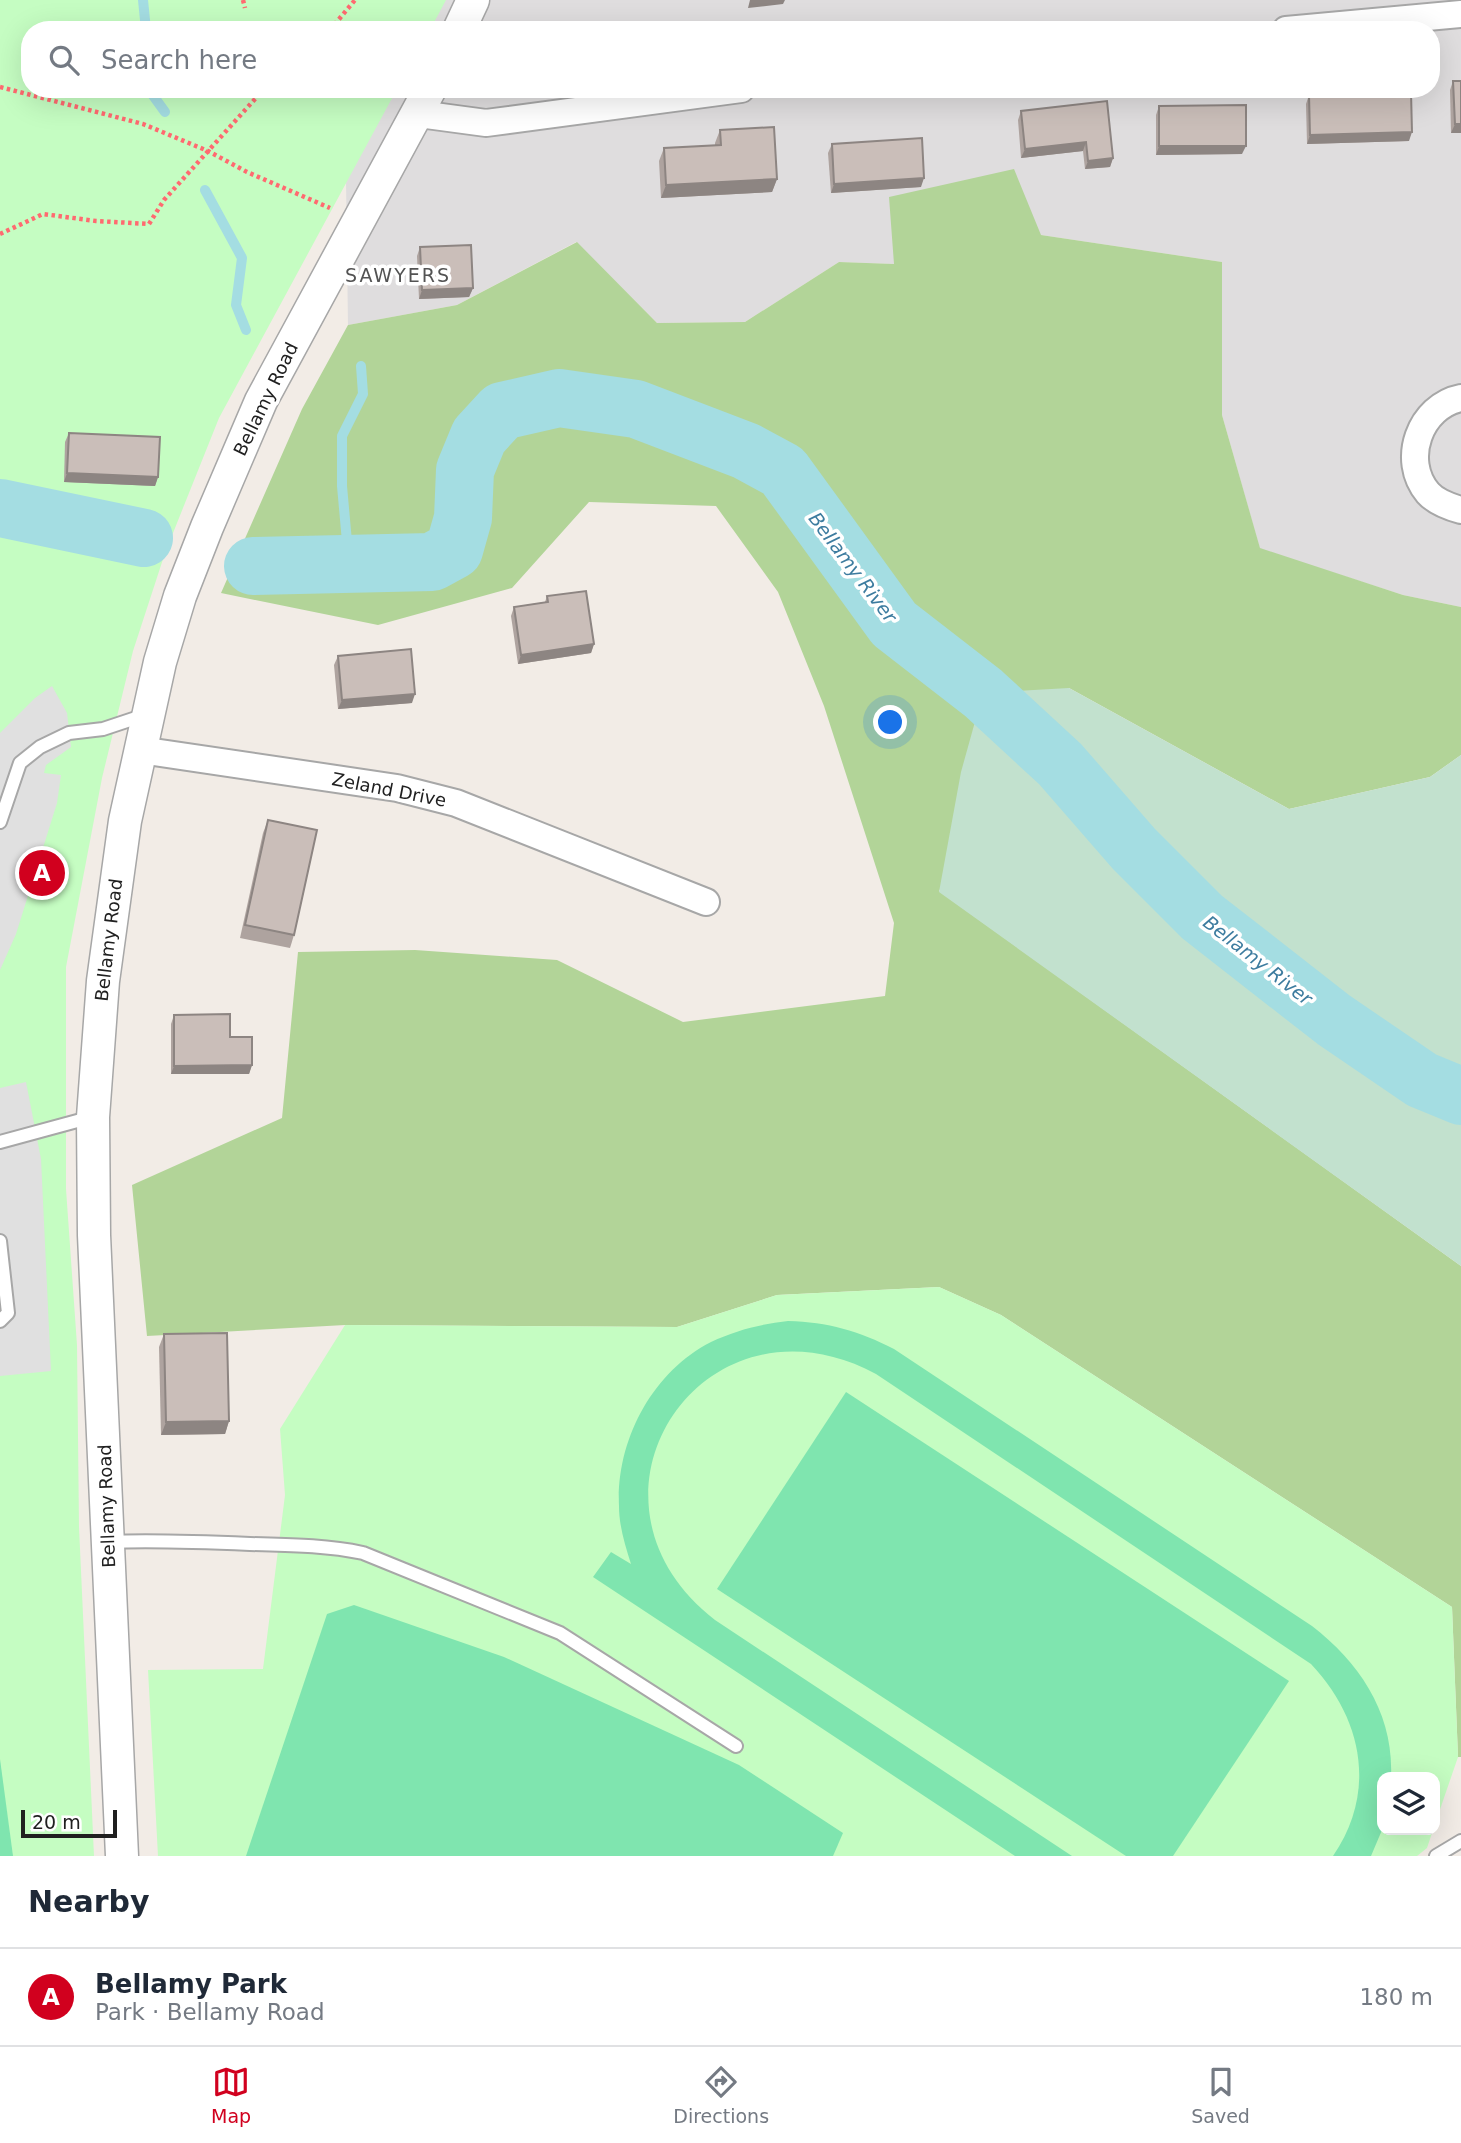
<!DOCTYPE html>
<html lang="en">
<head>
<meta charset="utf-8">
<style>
  :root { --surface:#fff; --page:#f2f2f3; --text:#1f2937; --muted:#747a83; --line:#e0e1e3; --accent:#d1001e }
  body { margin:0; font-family:"DejaVu Sans",sans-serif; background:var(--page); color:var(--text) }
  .controls { position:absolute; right:21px; bottom:21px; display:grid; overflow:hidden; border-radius:14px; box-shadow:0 7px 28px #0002 }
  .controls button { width:63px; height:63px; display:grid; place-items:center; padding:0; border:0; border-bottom:2px solid var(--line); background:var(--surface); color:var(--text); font:35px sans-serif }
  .scale { position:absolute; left:21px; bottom:18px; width:96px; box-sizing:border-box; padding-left:7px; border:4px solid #202020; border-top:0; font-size:19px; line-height:24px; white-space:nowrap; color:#202020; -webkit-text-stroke:5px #fff; paint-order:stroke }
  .you { position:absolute; left:891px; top:723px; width:24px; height:24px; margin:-18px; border:5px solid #fff; border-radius:50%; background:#1a73e8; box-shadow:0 0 0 10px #1a73e833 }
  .badge { display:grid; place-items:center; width:46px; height:46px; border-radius:50%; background:var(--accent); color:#fff; font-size:23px; font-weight:700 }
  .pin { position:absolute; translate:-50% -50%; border:4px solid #fff; box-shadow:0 2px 7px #0006 }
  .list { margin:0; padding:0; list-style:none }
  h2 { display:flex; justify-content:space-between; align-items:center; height:91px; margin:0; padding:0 28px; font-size:30px }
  h2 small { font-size:23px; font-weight:400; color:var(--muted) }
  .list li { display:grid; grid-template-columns:46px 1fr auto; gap:21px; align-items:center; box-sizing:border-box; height:98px; padding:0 28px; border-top:2px solid var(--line) }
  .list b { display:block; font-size:26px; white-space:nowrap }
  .list p { margin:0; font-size:23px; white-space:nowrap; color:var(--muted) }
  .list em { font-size:23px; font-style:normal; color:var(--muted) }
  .icon { flex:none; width:38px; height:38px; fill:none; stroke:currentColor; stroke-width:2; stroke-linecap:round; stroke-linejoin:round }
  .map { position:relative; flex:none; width:1461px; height:1856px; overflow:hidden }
  .search { position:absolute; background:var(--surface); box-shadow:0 7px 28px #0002; left:21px; right:21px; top:21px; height:77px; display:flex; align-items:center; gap:18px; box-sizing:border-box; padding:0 24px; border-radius:28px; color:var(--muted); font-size:26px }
  .sheet { height:189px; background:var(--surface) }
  nav { display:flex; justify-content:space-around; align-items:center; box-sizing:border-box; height:98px; border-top:2px solid var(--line); background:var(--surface); font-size:19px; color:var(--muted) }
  nav a { display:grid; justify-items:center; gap:4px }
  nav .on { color:var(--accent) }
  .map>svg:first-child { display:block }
</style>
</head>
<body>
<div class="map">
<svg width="1461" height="1856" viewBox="0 0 1461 1856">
  <rect width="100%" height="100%" fill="#f2ece6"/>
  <!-- residential -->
  <path fill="#dfddde" d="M444,0H1461V607L1403,595L1260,549L1222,415V262L1041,235L894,264L839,262L745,322L657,323L576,242L457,305L348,325L346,180L396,89H1431V30H428Z"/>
  <!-- forest -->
  <path fill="#b2d498" d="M1014,169L1041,235L1222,262V415L1260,548L1403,595L1461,607V755L1430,777L1289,809L1069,688L939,891L1461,1266V1757H1458L1452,1607L1001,1315L939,1287L777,1295L677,1327L345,1325L147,1336L132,1185L282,1118L298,952L415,950L557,960L683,1022L885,996L894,923L824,706L778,592L716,506L589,502L512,588L378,625L221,593L302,409L348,325L457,305L577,242L657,323L745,322L839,262L894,264L889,197Z"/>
  <!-- wetland -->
  <path fill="#c2e1ce" d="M1069,688L1289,809L1430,777L1461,755V1266L939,892L961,772L983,693Z"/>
  <!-- park -->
  <g fill="#c5fdc2">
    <path d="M0,0H446L430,30H30V89H397L219,418L165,553L133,651L102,778L66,967V1189L77,1345L79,1527L94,1856H0Z"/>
    <path d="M939,1287L1001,1315L1452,1607L1458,1757L1435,1824V1777H1382V1830H1433L1427,1848L1417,1856H158L148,1670L263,1669L285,1495L280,1429L345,1325L677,1327L777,1295Z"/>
  </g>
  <!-- pitch -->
  <g fill="#7fe5af">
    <path d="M788,1321C828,1322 859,1331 894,1349L1312,1626C1360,1663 1394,1714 1391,1777H1382V1830L1371,1856H1333C1377,1792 1363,1719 1311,1664L876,1374C703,1281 559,1499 715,1620L1072,1856H1015L593,1577L611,1552L631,1564C625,1545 619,1526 619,1506C616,1441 652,1372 711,1342C736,1330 761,1324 788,1321Z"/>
    <path d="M846,1392L1289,1681L1173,1856H1126L717,1589Z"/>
    <path d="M354,1605L504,1657L739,1765L843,1833L833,1856H246L327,1614Z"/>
    <path d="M0,1759L13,1856H0Z"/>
  </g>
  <!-- parking -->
  <g fill="#e0e0e0">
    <path d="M52,686L67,713L71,747L46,765L44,773L61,775L57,803L16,934L0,970V733L35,698Z"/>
    <path d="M26,1082L41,1159L51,1371L0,1376V1088Z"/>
  </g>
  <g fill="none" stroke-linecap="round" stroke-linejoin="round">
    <!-- stream -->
    <g stroke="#a4dde2" stroke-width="10">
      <path d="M143,0L146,30"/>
      <path d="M152,89V94L165,112"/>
      <path d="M205,190L242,258L236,305L246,330"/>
      <path d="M349,564L342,486V436L363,394L361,366"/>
    </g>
    <!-- river -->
    <g stroke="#a4dde2" stroke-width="58">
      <path d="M0,508L144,538"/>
      <path d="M253,566L432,562L454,550L463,518L465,470L479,436L502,411L559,398L636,409L746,451L783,471L894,624L983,693L1060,764L1134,849L1202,917L1334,1020L1422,1080L1461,1096"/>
    </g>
    <!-- service casing -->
    <g stroke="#a7a7a7" stroke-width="16">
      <g id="service">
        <path d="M0,822L20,763L40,747L69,733L103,729L145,715"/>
        <path d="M0,1142L92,1117"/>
        <path d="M0,1241L8,1313L0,1321"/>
        <path d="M109,1542C156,1540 203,1542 250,1544C288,1545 325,1545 363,1553L560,1633L736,1746"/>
        <path d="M1436,1856L1461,1841"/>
      </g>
    </g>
    <!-- minor casing -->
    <g stroke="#a7a7a7" stroke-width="30">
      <g id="minor">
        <path d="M1286,30L1461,14"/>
        <path d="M419,114L486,123L741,89"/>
        <path d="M1461,398C1420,406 1400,460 1428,493C1436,502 1450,507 1461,510"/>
        <path d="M140,750L397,788L456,803L706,902"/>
      </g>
    </g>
    <!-- tertiary casing -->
    <g stroke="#a7a7a7" stroke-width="35">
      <g id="tertiary">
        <path d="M459,30L473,0"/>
        <path d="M122,1856L94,1235L93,1117L103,981L125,821L160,662L180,596L207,527L261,401L430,89"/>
      </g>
    </g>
    <!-- path -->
    <g stroke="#ff6a70" stroke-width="4.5" stroke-dasharray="3.5 3.5" stroke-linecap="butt">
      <path d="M243,0L245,8"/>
      <path d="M330,30L355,0"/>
      <path d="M0,87L143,124L208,151L247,172L330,208"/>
      <path d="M0,234L43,214L96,221L149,224L164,200L264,89"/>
    </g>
    <!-- service -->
    <use href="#service" stroke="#fff" stroke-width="12"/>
    <!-- minor -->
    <use href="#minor" stroke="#fff" stroke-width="26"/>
    <!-- tertiary -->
    <use href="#tertiary" stroke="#fff" stroke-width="32"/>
  </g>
  <!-- wall -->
  <g fill="#aea39f">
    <path d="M1453,81H1461V133H1451L1450,90Z"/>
    <path d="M1309,95L1409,141L1307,144L1306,104Z"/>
    <path d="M1107,101L1113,158L1110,167L1085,169L1083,151L1021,158L1018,120L1021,111Z"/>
    <path d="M1159,106L1242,154L1156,155V115Z"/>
    <path d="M720,130L777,179L772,192L661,198L659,161L664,148L715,145V143Z"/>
    <path d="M832,144L921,187L831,193L828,153Z"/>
    <path d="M420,247L473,288L469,297L419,299L417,256Z"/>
    <path d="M69,433L158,477L155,486L64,482L65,442Z"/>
    <path d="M547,596L594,644L591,653L518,664L511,616L514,607L545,602Z"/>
    <path d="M338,656L412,703L338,709L334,665Z"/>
    <path d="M268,820L294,935L290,948L240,938L263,833Z"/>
    <path d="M174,1015L252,1065L249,1074H171V1024Z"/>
    <path d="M164,1334L229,1421L225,1434L161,1435L159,1347Z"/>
  </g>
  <!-- shaded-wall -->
  <g fill="#8d8582">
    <path d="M750,0H785L783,4L748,8Z"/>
    <path d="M1455,124H1461V133H1451Z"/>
    <path d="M1412,132L1409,141L1307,144L1310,135Z"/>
    <path d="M1086,142L1083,151L1021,158L1025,149Z"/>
    <path d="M1159,146H1246L1242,154L1156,155Z"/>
    <path d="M1113,158L1110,167L1085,169L1088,161Z"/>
    <path d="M924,178L921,187L831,193L834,184Z"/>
    <path d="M777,179L772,192L661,198L666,185Z"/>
    <path d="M473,288L469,297L419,299L422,290Z"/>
    <path d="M67,473L158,477L155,486L64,482Z"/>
    <path d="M594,644L591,653L518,664L521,655Z"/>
    <path d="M415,694L412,703L338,709L342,700Z"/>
    <path d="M252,1065L249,1074H171L174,1066Z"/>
    <path d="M229,1421L225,1434L161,1435L166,1422Z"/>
  </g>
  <!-- building -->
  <g fill="#cabeb9" stroke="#8d8582" stroke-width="2">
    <path d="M1453,81H1461V124H1455Z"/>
    <path d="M1411,92L1412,132L1310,135L1309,95Z"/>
    <path d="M1107,101L1113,158L1088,161L1086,142L1025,149L1021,111Z"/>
    <path d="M1246,105V146H1159V106Z"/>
    <path d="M774,127L777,179L666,185L664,148L721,145L720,130Z"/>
    <path d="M922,138L924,178L834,184L832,144Z"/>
    <path d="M471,245L473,288L422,290L420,247Z"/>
    <path d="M69,433L160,437L158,477L67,473Z"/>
    <path d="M586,591L594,644L521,655L514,607L548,602L547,596Z"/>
    <path d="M411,649L415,694L342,700L338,656Z"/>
    <path d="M268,820L317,830L294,935L245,925Z"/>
    <path d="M230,1014V1037H252V1065L174,1066V1015Z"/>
    <path d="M227,1333L229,1421L166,1422L164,1334Z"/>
  </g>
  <g text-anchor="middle" stroke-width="7" stroke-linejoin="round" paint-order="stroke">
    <!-- street labels -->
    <g font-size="18" fill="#202020" stroke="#fff">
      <text transform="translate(266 399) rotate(-64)" y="6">Bellamy Road</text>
      <text transform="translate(389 790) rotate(11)" y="6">Zeland Drive</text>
      <text transform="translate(109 940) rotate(-83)" y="6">Bellamy Road</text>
      <text transform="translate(107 1506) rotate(-92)" y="6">Bellamy Road</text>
    </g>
    <!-- neighbourhood labels -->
    <g font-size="19" letter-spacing="2" fill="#535353" stroke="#fff">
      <text x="398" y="282">SAWYERS</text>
    </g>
    <!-- water labels -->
    <g font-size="19" font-style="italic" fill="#3d7c9f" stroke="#fff">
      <text transform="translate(853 567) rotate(53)" y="7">Bellamy River</text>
      <text transform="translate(1258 960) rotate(38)" y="7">Bellamy River</text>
    </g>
  </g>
</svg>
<div class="controls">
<button><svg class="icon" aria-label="layers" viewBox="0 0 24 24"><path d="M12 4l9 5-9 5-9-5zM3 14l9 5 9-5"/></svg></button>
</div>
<div class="scale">20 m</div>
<div class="you"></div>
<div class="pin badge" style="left:42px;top:873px">A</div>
<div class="search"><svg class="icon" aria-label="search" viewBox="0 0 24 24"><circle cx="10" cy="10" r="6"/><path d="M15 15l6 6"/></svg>Search here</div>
</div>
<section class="sheet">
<h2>Nearby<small></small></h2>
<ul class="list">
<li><span class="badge">A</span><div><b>Bellamy Park</b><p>Park · Bellamy Road</p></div><em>180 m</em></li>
</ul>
</section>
<nav>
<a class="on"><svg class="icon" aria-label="map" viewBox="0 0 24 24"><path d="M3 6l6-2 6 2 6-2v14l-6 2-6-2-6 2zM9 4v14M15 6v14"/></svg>Map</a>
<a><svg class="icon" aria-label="directions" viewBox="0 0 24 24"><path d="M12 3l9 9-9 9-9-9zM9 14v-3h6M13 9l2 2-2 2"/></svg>Directions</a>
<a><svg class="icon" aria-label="saved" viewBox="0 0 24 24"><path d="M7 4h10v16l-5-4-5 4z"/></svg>Saved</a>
</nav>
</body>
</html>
